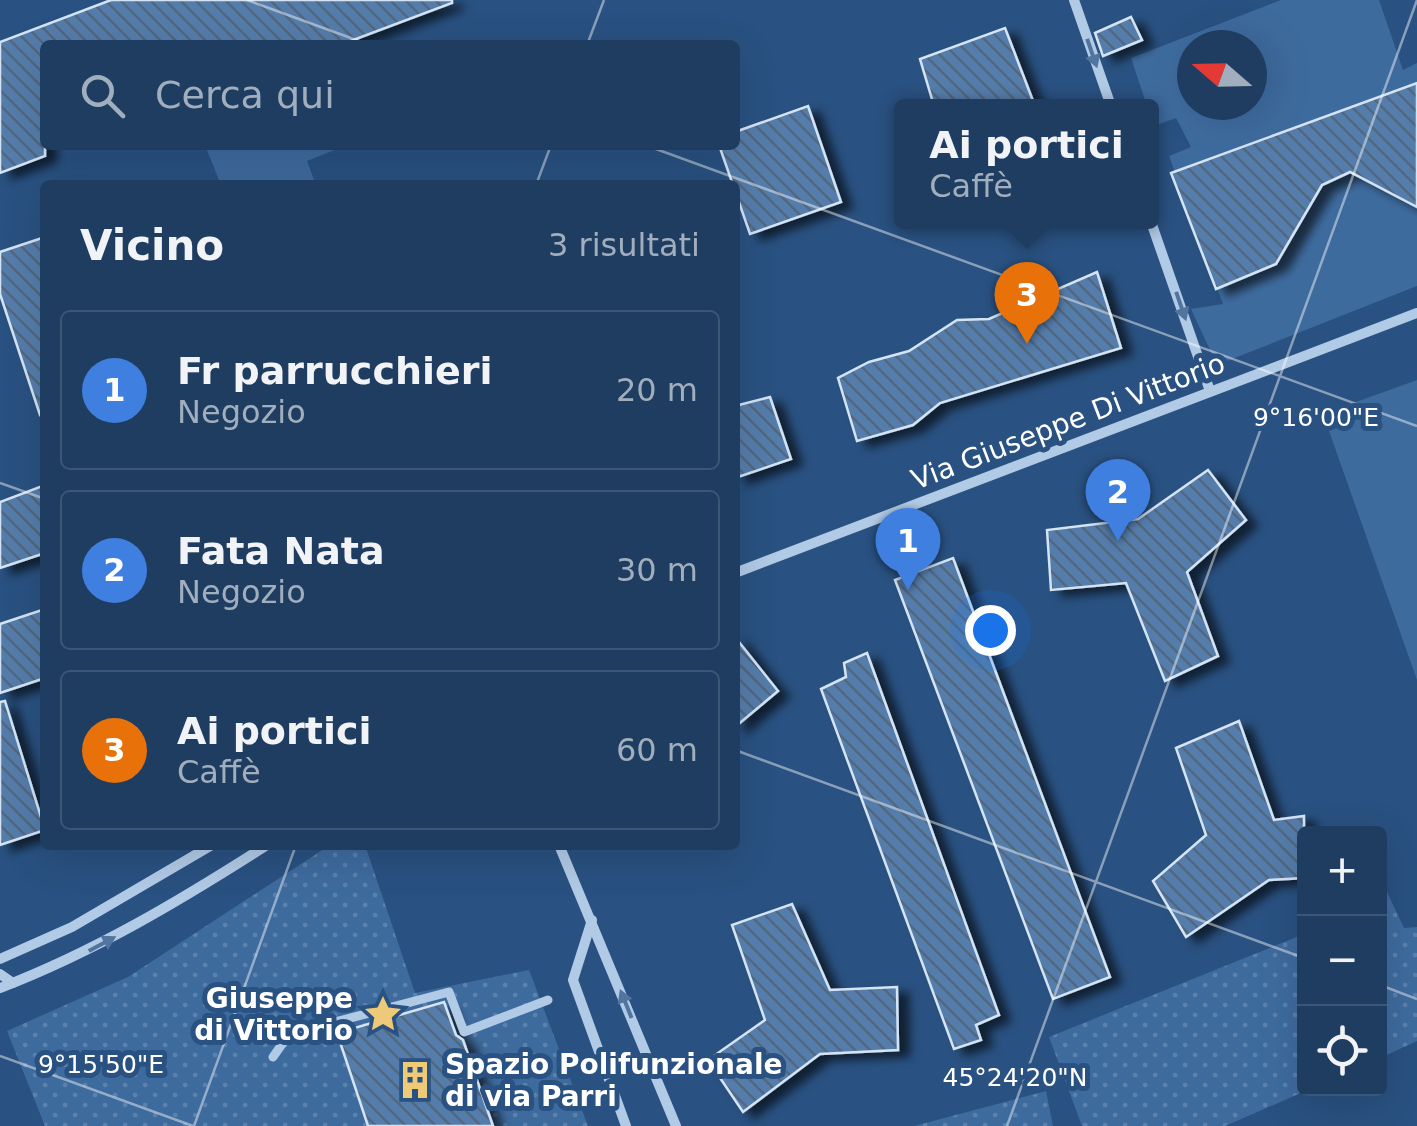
<!DOCTYPE html>
<html lang="it">
<head>
<meta charset="utf-8">
<style>
  :root { --surface:#1f3d61; --page:#2c486a; --text:#f1f3f6; --muted:#a1aebd; --line:#3c5676; --accent:#e797bd }
  body { margin:0; font-family:"DejaVu Sans",sans-serif; background:var(--page); color:var(--text) }
  .controls { position:absolute; right:30px; bottom:30px; display:grid; overflow:hidden; border-radius:10px; box-shadow:0 10px 40px #0002 }
  .controls button { width:90px; height:90px; display:grid; place-items:center; padding:0; border:0; border-bottom:2px solid var(--line); background:var(--surface); color:var(--text); font:50px sans-serif }
  .compass { position:absolute; left:1177px; top:30px; width:90px; height:90px; border-radius:50%; background:var(--surface); box-shadow:0 10px 40px #0002; rotate:290deg }
  .you { position:absolute; left:990px; top:630px; width:35px; height:35px; margin:-25px; border:8px solid #fff; border-radius:50%; background:#1a73e8; box-shadow:0 0 0 15px #1a73e833 }
  .badge { display:grid; place-items:center; width:65px; height:65px; border-radius:50%; background:var(--accent); color:#fff; font-size:32px; font-weight:700 }
  .pin { position:absolute; translate:-50% -82px; filter:drop-shadow(0 2px 5px #0008) }
  .pin::after { content:''; position:absolute; top:52px; width:35px; height:30px; background:inherit; clip-path:polygon(0 0,100% 0,50% 100%) }
  .popup { position:absolute; left:894px; top:99px; width:265px; height:130px; box-sizing:border-box; display:grid; place-content:center; border-radius:10px; background:var(--surface); filter:drop-shadow(0 2px 8px #0005); font-size:32px; white-space:nowrap; color:var(--muted) }
  .popup b { font-size:38px; color:var(--text) }
  .popup::after { content:''; position:absolute; left:50%; top:100%; margin-left:-20px; border:20px solid transparent; border-top-color:var(--surface) }
  .list { margin:0; padding:0; list-style:none }
  h2 { display:flex; justify-content:space-between; align-items:center; height:130px; margin:0; padding:0 40px; font-size:42px }
  h2 small { font-size:32px; font-weight:400; color:var(--muted) }
  .list li { display:grid; grid-template-columns:65px 1fr auto; gap:30px; align-items:center; box-sizing:border-box; height:160px; margin:0 20px 20px; padding:0 20px; border:2px solid var(--line); border-radius:10px }
  .list b { display:block; font-size:38px; white-space:nowrap }
  .list p { margin:0; font-size:32px; white-space:nowrap; color:var(--muted) }
  .list em { font-size:32px; font-style:normal; color:var(--muted) }
  .icon { flex:none; width:55px; height:55px; fill:none; stroke:currentColor; stroke-width:2; stroke-linecap:round; stroke-linejoin:round }
  .map { position:relative; flex:none; width:1417px; height:1126px; overflow:hidden }
  .search { position:absolute; background:var(--surface); box-shadow:0 10px 40px #0002; left:40px; top:40px; width:700px; height:110px; display:flex; align-items:center; gap:25px; box-sizing:border-box; padding:0 35px; border-radius:10px; color:var(--muted); font-size:38px }
  .panel { position:absolute; background:var(--surface); box-shadow:0 10px 40px #0002; left:40px; top:180px; width:700px; height:670px; border-radius:10px }
  .map>svg:first-child { display:block }
</style>
</head>
<body>
<div class="map">
<svg width="1417" height="1126" viewBox="0 0 1417 1126">
  <defs>
    <pattern id="garden-dots" width="8" height="8" patternUnits="userSpaceOnUse" patternTransform="scale(2.5)"><rect width="8" height="8" fill="#3e6b9e"/><path d="M2 2h.1M6 6h.1" fill="none" stroke="#5b81ad" stroke-width="1.8" stroke-linecap="round"/></pattern>
    <pattern id="building-back-hatch" width="6" height="6" patternUnits="userSpaceOnUse" patternTransform="scale(2.5)"><rect width="6" height="6" fill="#557dab"/><path d="M-1 5l2 2M0 0l6 6M5-1l2 2" fill="none" stroke="#516780"/></pattern>
    <filter id="shadow"><feDropShadow dx="11" dy="6" stdDeviation="5" flood-color="#0009"/></filter>
  </defs>
  <rect width="100%" height="100%" fill="#295181"/>
  <!-- grass -->
  <g fill="#3e6b9e" fill-rule="evenodd">
    <path d="M1281,0H1379L1403,70L1417,63V286L1217,365L1191,309L1223,304L1169,156L1191,147L1176,118L1154,126L1152,106H1147L1131,58ZM1192,45H1252V105H1192Z"/>
    <path d="M205,145H347L307,161L316,185H221Z"/>
    <path d="M1417,380V680L1323,414Z"/>
  </g>
  <!-- garden -->
  <g fill="url(#garden-dots)">
    <path d="M330,845H365L415,993L529,970L588,1126H45L7,1031L128,977Z"/>
    <path d="M1386,890L1404,928L1417,927V1041L1380,1058V893Z"/>
    <path d="M1304,934V1088L1310,1089L1225,1126H1082L1049,1037Z"/>
    <path d="M1046,1091L1053,1126H914Z"/>
  </g>
  <!-- building -->
  <g fill="url(#building-back-hatch)" stroke="#d4e4f5" stroke-width="2.5" filter="url(#shadow)">
    <path d="M111,0H452V3L340,45H45V156L0,173V42Z"/>
    <path d="M1131,17L1142,40L1103,56L1095,33Z"/>
    <path d="M1005,28L1035,106H934L920,59Z"/>
    <path d="M1417,83V207L1350,172L1322,185L1276,264L1216,289L1171,173Z"/>
    <path d="M808,106L841,202L750,234L719,145H735V132Z"/>
    <path d="M45,237V414L40,415L0,294V252Z"/>
    <path d="M1097,272L1121,348L940,403L913,425L857,441L838,378L869,362L909,351L957,320L989,319Z"/>
    <path d="M770,397L791,459L735,478V406Z"/>
    <path d="M1208,470L1246,520L1187,572L1218,656L1165,681L1126,583L1051,590L1047,530L1138,519Z"/>
    <path d="M45,485V553L0,568V502Z"/>
    <path d="M953,558L1110,977L1053,999L895,580Z"/>
    <path d="M45,609V678L0,693V624Z"/>
    <path d="M735,637L778,691L735,727Z"/>
    <path d="M867,653L999,1015L976,1025L981,1040L954,1049L821,689L846,677L844,663Z"/>
    <path d="M5,701L45,830L0,845V702Z"/>
    <path d="M1239,721L1274,820L1304,816V878L1269,880L1186,937L1153,881L1206,835L1176,748Z"/>
    <path d="M792,904L830,990L897,987L898,1050L820,1054L743,1112L708,1060L765,1020L732,925Z"/>
    <path d="M444,1002L456,1035L463,1040L493,1126H368L337,1033Z"/>
  </g>
  <g fill="none" stroke-linecap="round" stroke-linejoin="round">
    <!-- pedestrian -->
    <path stroke="#b1cae6" stroke-width="9" d="M273,1057L285,1040L301,1031L449,992L464,1032L548,1000"/>
    <!-- minor -->
    <g stroke="#b1cae6" stroke-width="10">
      <path d="M1074,0L1111,106"/>
      <path d="M1151,222L1210,391"/>
      <path d="M735,573L1417,313"/>
      <path d="M559,845L676,1126"/>
      <path d="M592,920L573,980L626,1126"/>
      <path d="M0,959L72,927L212,845"/>
      <path d="M0,974L13,983"/>
      <path d="M0,988C96,951 181,900 267,845"/>
    </g>
  </g>
  <!-- one-way arrows -->
  <defs><path id="oneway-solid" d="M-6-.8H1V-3.2L6.5 0L1 3.2V.8H-6Z" transform="scale(2.5)"/></defs>
  <g fill="#52759f">
    <use href="#oneway-solid" transform="translate(1092 53) rotate(71)"/>
    <use href="#oneway-solid" transform="translate(1181 306) rotate(71)"/>
    <use href="#oneway-solid" transform="translate(102 944) rotate(-28)"/>
    <use href="#oneway-solid" transform="translate(626 1004) rotate(-112)"/>
  </g>
  <!-- ticks -->
  <path fill="none" stroke="#fff" stroke-width="2.5" stroke-opacity="0.45" d="M247,0L370,45M587,45L604,0M645,145L1417,426M536,185L551,145M0,483L45,499M735,750L1304,958M1380,985L1417,999M0,1056L193,1126M194,1126L296,845M1007,1126L1417,0"/>
  <!-- icons -->
  <defs>
    <g id="sight-bare" transform="scale(3)"><path d="M0-6L1.8-2.2L6-1.7L2.9 1.2L3.7 5.4L0 3.3L-3.7 5.4L-2.9 1.2L-6-1.7L-1.8-2.2Z" fill="#edc978" stroke="#295181" stroke-width="2.5" paint-order="stroke"/></g>
    <g id="building-bare" transform="scale(3)"><path d="M-4-6H4V6H1V3H-1V6H-4ZM-2.5-4.3h1.7v1.8h-1.7ZM.8-4.3h1.7v1.8H.8ZM-2.5-1h1.7V.8h-1.7ZM.8-1h1.7V.8H.8Z" fill="#edc978" stroke="#295181" stroke-width="2.5" paint-order="stroke"/></g>
  </defs>
  <g fill-rule="evenodd">
    <use href="#sight-bare" x="383" y="1014"/>
    <use href="#building-bare" x="415" y="1080"/>
  </g>
  <g text-anchor="middle" stroke-width="10" stroke-linejoin="round" paint-order="stroke">
    <!-- street labels -->
    <g font-size="28" fill="#fff" stroke="#295181">
      <text transform="translate(1068 421) rotate(-21)" y="10">Via Giuseppe Di Vittorio</text>
    </g>
    <!-- poi labels -->
    <g font-size="28" font-weight="bold" fill="#fff" stroke="#295181" text-anchor="end">
      <text x="353" y="1008">Giuseppe<tspan x="353" dy="32">di Vittorio</tspan></text>
      <text x="445" y="1074" text-anchor="start">Spazio Polifunzionale<tspan x="445" dy="32">di via Parri</tspan></text>
    </g>
  </g>
  <g font-size="25" text-anchor="middle" fill="#fff" stroke="#295181" stroke-width="10" stroke-linejoin="round" paint-order="stroke">
    <text x="1316" y="426">9°16'00"E</text>
    <text x="101" y="1073">9°15'50"E</text>
    <text x="1015" y="1086">45°24'20"N</text>
  </g>
</svg>
<div class="controls">
<button>+</button>
<button>−</button>
<button><svg class="icon" aria-label="locate" viewBox="0 0 24 24"><circle cx="12" cy="12" r="6"/><path d="M12 2v4M12 18v4M2 12h4M18 12h4"/></svg></button>
</div>
<svg class="compass" viewBox="-18 -18 36 36"><path d="M0-13l5 13h-10z" fill="#e53935"/><path d="M0 13l5-13h-10z" fill="#a1aebd"/></svg>
<div class="you"></div>
<div class="pin badge" style="left:908px;top:590px;background:#3f7fe0">1</div>
<div class="pin badge" style="left:1118px;top:541px;background:#3f7fe0">2</div>
<div class="pin badge" style="left:1027px;top:344px;background:#e8710a">3</div>
<div class="popup"><b>Ai portici</b>Caffè</div>
<div class="search"><svg class="icon" aria-label="search" viewBox="0 0 24 24"><circle cx="10" cy="10" r="6"/><path d="M15 15l6 6"/></svg>Cerca qui</div>
<section class="panel">
<h2>Vicino<small>3 risultati</small></h2>
<ul class="list">
<li><span class="badge" style="background:#3f7fe0">1</span><div><b>Fr parrucchieri</b><p>Negozio</p></div><em>20 m</em></li>
<li><span class="badge" style="background:#3f7fe0">2</span><div><b>Fata Nata</b><p>Negozio</p></div><em>30 m</em></li>
<li><span class="badge" style="background:#e8710a">3</span><div><b>Ai portici</b><p>Caffè</p></div><em>60 m</em></li>
</ul>
</section>
</div>
</body>
</html>
